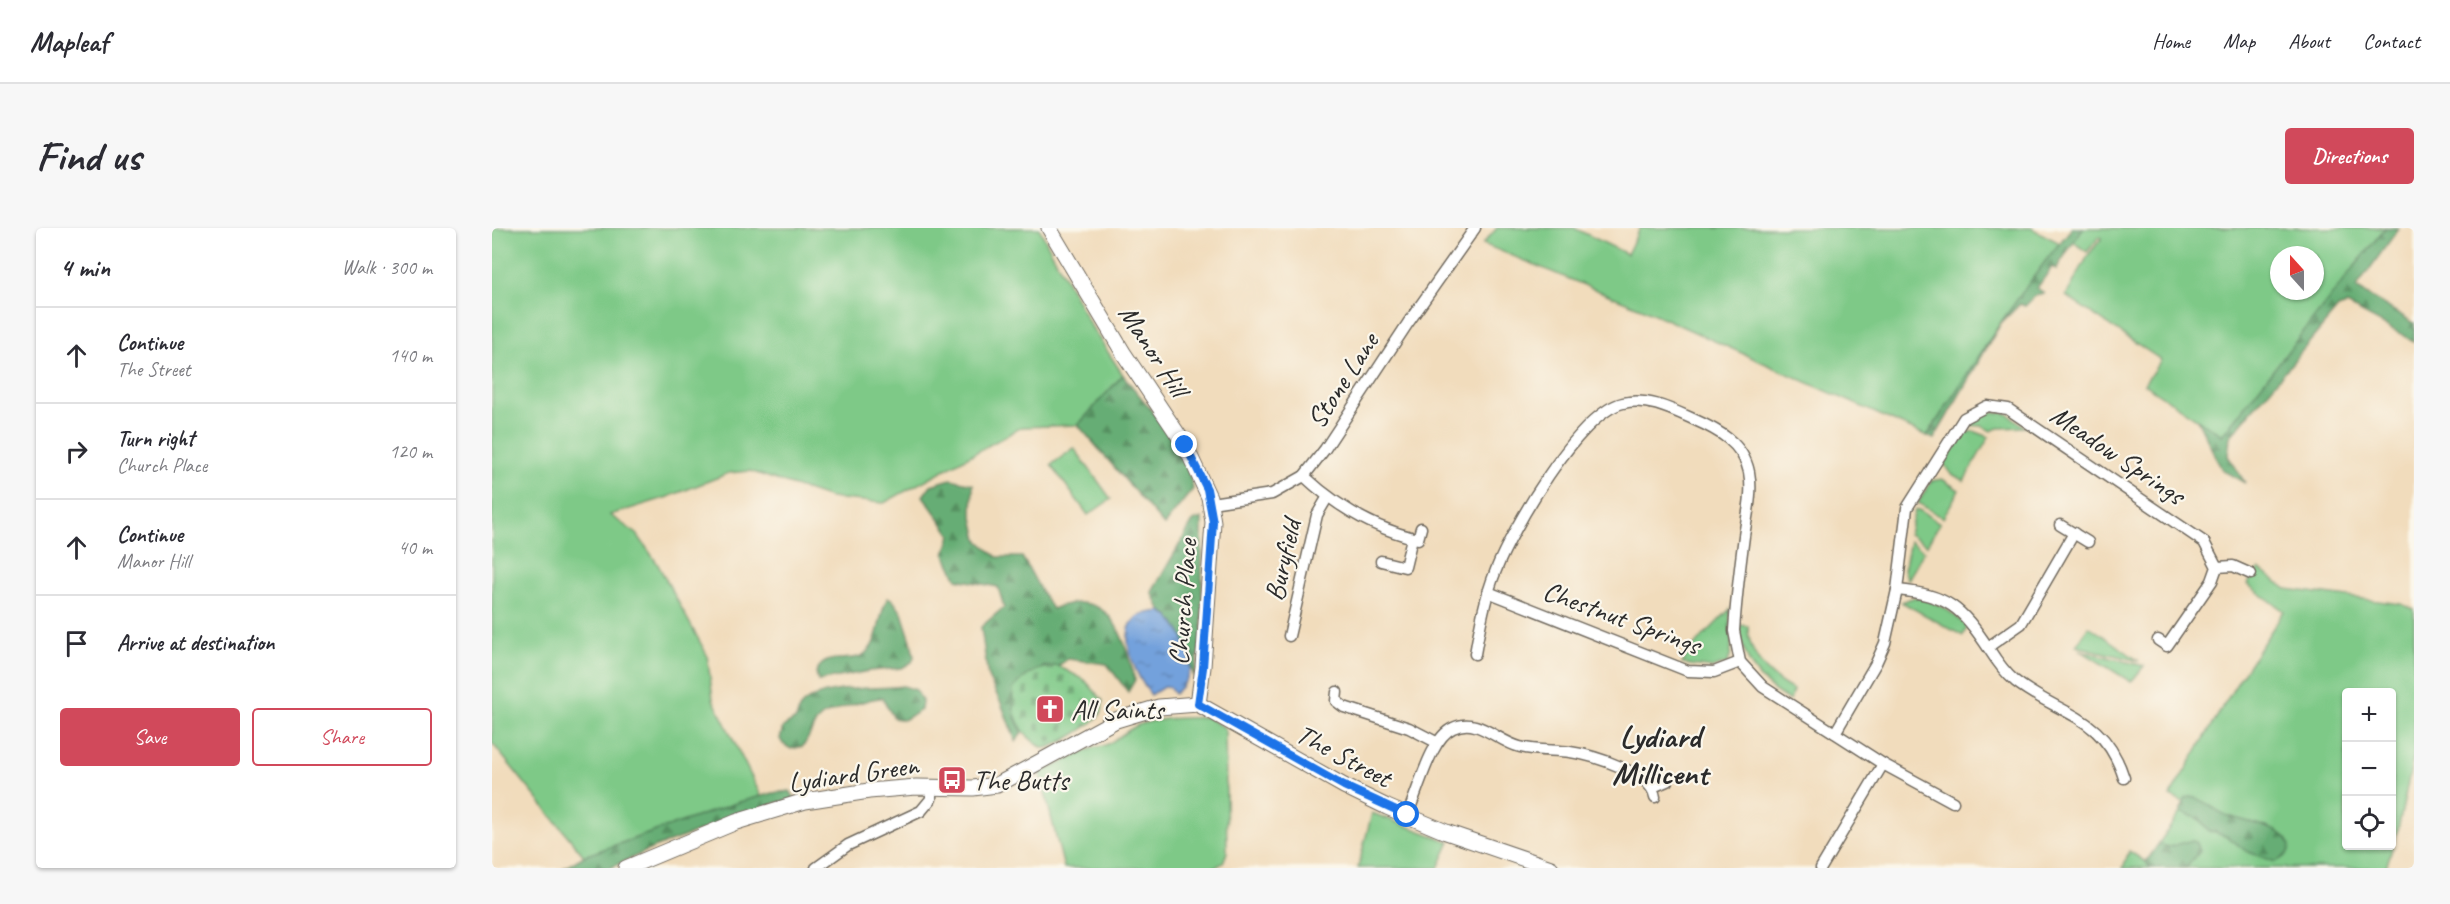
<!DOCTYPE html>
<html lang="en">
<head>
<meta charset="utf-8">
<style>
  :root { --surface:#fff; --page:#f7f7f7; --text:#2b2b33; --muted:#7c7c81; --line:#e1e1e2; --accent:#d1495b }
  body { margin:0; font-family:Caveat,sans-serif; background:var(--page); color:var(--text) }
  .controls { position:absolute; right:18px; bottom:18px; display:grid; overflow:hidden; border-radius:6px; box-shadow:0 2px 4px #0004 }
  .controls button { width:54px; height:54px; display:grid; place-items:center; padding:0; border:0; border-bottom:2px solid var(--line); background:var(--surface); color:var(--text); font:30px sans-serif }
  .compass { position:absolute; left:1778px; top:18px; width:54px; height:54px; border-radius:50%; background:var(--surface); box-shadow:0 2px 4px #0004; rotate:339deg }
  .stop { position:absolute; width:18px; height:18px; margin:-14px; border:4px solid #1a73e8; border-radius:50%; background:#fff }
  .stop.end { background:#1a73e8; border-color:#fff; box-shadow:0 2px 6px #0008 }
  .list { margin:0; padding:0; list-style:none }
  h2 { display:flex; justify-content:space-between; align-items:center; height:78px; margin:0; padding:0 24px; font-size:26px }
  h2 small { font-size:20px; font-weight:400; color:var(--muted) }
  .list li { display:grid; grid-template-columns:39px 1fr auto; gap:18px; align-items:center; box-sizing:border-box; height:96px; padding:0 24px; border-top:2px solid var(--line) }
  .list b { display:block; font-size:22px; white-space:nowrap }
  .list p { margin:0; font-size:20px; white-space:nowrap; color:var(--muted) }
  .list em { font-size:20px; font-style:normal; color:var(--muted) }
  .actions { display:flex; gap:12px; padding:18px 24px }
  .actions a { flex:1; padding:14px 0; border:2px solid var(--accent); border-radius:6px; text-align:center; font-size:21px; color:var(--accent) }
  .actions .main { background:var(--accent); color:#fff }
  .icon { flex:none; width:33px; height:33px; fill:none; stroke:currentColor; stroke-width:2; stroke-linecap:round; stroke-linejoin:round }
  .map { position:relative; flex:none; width:1922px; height:640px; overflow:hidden; border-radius:6px }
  header { display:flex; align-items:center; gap:36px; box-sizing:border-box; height:84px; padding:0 30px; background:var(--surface); border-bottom:2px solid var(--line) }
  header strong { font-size:28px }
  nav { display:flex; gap:33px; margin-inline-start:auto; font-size:21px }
  .intro { display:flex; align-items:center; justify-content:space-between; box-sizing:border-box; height:144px; padding:0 36px }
  h1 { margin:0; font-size:42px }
  .button { padding:15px 27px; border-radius:6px; background:var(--accent); color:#fff; font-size:21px; font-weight:700 }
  main { display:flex; gap:36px; padding:0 36px }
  aside { flex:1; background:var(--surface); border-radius:6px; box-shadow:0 2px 4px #0004 }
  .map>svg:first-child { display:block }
</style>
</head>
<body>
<header>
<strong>Mapleaf</strong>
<nav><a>Home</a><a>Map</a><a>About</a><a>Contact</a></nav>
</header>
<div class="intro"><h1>Find us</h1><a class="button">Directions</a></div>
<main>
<aside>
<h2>4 min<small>Walk · 300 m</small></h2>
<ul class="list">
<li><svg class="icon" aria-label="ahead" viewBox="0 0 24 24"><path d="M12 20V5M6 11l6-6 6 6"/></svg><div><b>Continue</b><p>The Street</p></div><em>140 m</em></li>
<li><svg class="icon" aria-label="right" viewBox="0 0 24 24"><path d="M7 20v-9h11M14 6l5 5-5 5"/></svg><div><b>Turn right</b><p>Church Place</p></div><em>120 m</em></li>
<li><svg class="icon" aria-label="ahead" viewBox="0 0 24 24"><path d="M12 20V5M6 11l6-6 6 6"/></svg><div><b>Continue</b><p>Manor Hill</p></div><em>40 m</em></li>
<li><svg class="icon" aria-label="arrive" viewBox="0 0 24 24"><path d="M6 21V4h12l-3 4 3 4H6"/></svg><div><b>Arrive at destination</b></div></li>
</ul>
<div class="actions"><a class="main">Save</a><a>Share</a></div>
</aside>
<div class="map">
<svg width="1922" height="640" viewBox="0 0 1922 640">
  <defs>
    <pattern id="forest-firs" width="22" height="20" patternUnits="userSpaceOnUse" patternTransform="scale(1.5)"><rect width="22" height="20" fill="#66ad74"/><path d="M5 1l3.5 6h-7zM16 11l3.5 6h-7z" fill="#548d5f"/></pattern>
    <pattern id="cemetery-stones" width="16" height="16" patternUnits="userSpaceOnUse" patternTransform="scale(1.5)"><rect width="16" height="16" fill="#7ec987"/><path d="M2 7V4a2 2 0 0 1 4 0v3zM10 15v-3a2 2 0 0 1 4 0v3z" fill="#67a36f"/></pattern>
    <pattern id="water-ripples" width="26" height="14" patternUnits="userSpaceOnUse" patternTransform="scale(1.5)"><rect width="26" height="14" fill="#73a1dc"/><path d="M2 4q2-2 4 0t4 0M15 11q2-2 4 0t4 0" fill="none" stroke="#5f83b3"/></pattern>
  </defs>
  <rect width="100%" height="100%" fill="#fbf7ec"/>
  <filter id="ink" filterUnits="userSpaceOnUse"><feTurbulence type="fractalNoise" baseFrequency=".0167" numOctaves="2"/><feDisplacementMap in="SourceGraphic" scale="12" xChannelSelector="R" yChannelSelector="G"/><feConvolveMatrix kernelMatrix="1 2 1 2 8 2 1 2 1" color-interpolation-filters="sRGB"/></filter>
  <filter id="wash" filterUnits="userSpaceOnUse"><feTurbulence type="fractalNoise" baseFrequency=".008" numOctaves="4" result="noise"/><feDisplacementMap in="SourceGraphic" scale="24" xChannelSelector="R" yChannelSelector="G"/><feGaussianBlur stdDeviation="1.35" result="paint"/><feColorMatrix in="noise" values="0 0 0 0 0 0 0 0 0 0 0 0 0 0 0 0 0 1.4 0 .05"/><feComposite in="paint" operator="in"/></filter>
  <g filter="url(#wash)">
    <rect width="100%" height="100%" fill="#f1dcbc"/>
    <!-- green -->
    <g fill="#7ec987" stroke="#547a59" stroke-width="1.5" fill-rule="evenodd">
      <path d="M0,0H547L597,95L631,147L586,197L530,199L392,275L338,270L258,243L237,245L176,269L118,287L145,306L165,335L215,427L221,471L269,568L92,628L0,515Z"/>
      <path d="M1005,0H1082L1135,26L1148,0H1539L1568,15L1511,91L1435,208L1149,80L991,16Z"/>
      <path d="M1591,0H1893L1730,208L1652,156L1669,132L1574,68L1597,26L1610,10L1608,8L1595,24L1580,13ZM1787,27H1823V63H1787Z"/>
      <path d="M1494,183L1516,186L1533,199L1506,200L1499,203L1490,198L1473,197Z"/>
      <path d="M1482,203L1497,209L1472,253L1458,245L1451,235L1466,207Z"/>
      <path d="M582,220L619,271L596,287L559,237Z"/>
      <path d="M1450,251L1467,262L1451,290L1426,275L1439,253Z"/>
      <path d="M1423,282H1427L1448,295L1435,317L1417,306Z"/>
      <path d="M1418,313L1432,323L1416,352L1412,342Z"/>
      <path d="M1767,341L1795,361L1909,376L1922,381V526L1907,597L1894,640H1631L1637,623L1654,634L1694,576L1678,568L1742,460L1792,383L1755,356ZM1854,464H1900V618H1854Z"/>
      <path d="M1423,369C1445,374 1460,383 1475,399L1471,408L1409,374Z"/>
      <path d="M1238,381C1236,397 1244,421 1235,435L1220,440L1190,436L1195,425Z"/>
      <path d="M1246,397L1256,398C1256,427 1276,448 1301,462L1298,473C1265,454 1252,434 1246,397Z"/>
      <path d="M1597,398L1647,433L1584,418Z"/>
      <path d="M1588,422L1591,423L1652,438L1639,454Z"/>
      <path d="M714,489L733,500L735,624L731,635L722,640H572L548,545L603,519C621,519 632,501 649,496C670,489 692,491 714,489Z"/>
      <path d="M880,585L958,614L946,640H866Z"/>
    </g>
    <!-- forest -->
    <g fill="url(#forest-firs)" stroke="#486c50" stroke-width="1.5">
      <path d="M1580,0H1591L1564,41L1560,39L1545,60L1552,65L1544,67L1533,78L1528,76L1509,95L1442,211L1435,208C1482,137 1525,65 1580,0Z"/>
      <path d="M1893,0H1907L1864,60L1922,95V113L1855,77L1846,80L1738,209L1736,228L1753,255L1730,242L1705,191L1730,207Z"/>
      <path d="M631,147C657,181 695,218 701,261L672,297L586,197Z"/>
      <path d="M459,251L481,256L480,285L486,312L505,329H530C541,347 548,363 560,381C618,358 631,405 643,452L636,464L615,436L576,431L566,438L551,439L523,489L530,504L524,514L509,475L496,449L489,399L512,379L506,359L465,351L453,326L459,307L431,268L439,257Z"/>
      <path d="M710,290V409L702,449L692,412L677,387L669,383L660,364L701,293Z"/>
      <path d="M396,370L400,371L410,385L419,413L422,429L420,434L410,440L377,443L326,453L324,444C334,423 356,436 371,427C389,416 386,384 396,370Z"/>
      <path d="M411,458L424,462L430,473L429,482L412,492L402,490L390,470C382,469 335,484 328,490C320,497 318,510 311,518L299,521L291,516L288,511L291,499L304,491C306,486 306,482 309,478C329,456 385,462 411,458Z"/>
      <path d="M298,563L303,571L284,575L161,620L118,640H72L92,628L247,574L281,565Z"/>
      <path d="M1699,569C1712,571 1723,583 1736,588C1749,593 1805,601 1797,622C1795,628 1790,631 1783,634L1754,623L1736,609L1717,603L1707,591L1688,584L1694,570Z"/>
      <path d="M1700,612L1705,615L1708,623L1694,640H1658L1654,634L1667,616L1677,619Z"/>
    </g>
    <!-- cemetery -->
    <path fill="url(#cemetery-stones)" stroke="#547a59" stroke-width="1.5" d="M566,438L593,452L611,473C610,476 611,480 610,483C605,495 563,520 551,520C528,507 519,487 521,461C534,446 546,439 566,438Z"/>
    <!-- water -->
    <path fill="url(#water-ripples)" stroke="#4f6684" stroke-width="1.5" d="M669,383C685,391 701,423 698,442C696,451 689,460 682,466L677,459L673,458L659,467C646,451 626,410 642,392C648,385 660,384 669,383Z"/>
  </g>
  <g filter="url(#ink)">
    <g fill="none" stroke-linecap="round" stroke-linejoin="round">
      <!-- street casing -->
      <g stroke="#70695e" stroke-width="13">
        <g id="street">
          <path d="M812,248C844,278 883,301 926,311L929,300"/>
          <path d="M719,275L780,266L812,248L833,221L916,95L983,0"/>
          <path d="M1568,297L1596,314"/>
          <path d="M889,333L913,339L920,310"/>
          <path d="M1725,339L1741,338L1759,346"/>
          <path d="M1405,362C1456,367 1469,379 1497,421C1504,432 1512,444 1523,453C1568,488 1612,486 1632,550"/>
          <path d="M996,364L1196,443L1222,444L1248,434"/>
          <path d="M797,408L825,287L835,270"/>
          <path d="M1496,419L1529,396L1582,305"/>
          <path d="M983,426C988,397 993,369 1004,342C1020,301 1087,185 1131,175C1155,169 1179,181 1201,191C1226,202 1251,215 1257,244C1261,265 1255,287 1252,308C1248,339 1244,371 1242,403L1248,434L1271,459L1391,536L1461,574"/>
          <path d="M845,464L844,473L852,479L917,500L944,514"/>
          <path d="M1343,505L1384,435L1393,415L1405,362L1415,280L1472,190L1495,178L1516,181L1712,314L1725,339L1720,353L1675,418L1666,412"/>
          <path d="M1161,559L1175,553"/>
          <path d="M915,587C926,565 938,510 961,500C986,488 1004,513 1028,519C1044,523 1061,522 1078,524C1100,527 1160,545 1163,569"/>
          <path d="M324,640L356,617L429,583L439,571V559"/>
          <path d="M1329,640L1391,536"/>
        </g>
      </g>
      <!-- secondary casing -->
      <g stroke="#70695e" stroke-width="17">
        <g id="secondary">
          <path d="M557,0L632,126L693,217L717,269L721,294L711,439L706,476"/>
          <path d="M134,640L244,594L313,573L377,563L424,559L481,560L505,557L624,492L667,479L706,476L852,558L895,579L954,604L1059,640"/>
        </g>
      </g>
      <!-- street -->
      <use href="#street" stroke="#fff" stroke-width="10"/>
      <!-- secondary -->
      <use href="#secondary" stroke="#fff" stroke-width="15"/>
    </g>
  </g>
  <g fill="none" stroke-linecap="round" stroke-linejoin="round" filter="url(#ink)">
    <!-- route -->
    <path stroke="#1a73e8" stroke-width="8" d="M693,217L715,261L721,294L711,440L706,476L852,558L915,587"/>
  </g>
  <!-- icons -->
  <defs>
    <g id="church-square" transform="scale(1.5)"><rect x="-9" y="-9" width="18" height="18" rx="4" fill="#d1495b" stroke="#fbf7ec"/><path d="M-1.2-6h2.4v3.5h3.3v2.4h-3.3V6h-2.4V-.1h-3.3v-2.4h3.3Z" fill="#fff"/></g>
    <g id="bus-square" transform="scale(1.5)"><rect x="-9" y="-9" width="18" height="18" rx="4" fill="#d1495b" stroke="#fbf7ec"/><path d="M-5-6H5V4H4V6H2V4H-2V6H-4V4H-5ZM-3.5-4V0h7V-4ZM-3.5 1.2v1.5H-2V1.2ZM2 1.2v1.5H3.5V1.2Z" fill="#fff"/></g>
  </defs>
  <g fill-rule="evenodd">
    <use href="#church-square" x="558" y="481"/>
    <use href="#bus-square" x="460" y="552"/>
  </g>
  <g text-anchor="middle" stroke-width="4.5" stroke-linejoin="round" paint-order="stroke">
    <!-- street labels -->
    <g font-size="28" fill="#2b2b2b" stroke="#fbf7ec">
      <text transform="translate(662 122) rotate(57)" y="10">Manor Hill</text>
      <text transform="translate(850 152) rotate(-57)" y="10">Stone Lane</text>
      <text transform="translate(1626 226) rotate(34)" y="10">Meadow Springs</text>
      <text transform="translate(790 332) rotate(-77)" y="10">Buryfield</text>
      <text transform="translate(690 374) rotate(-86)" y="10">Church Place</text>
      <text transform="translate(1130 389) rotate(20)" y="10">Chestnut Springs</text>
      <text transform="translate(852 527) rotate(28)" y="10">The Street</text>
      <text transform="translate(361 545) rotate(-8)" y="10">Lydiard Green</text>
    </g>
    <!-- poi labels -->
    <g font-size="28" fill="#2b2b2b" stroke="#fbf7ec" text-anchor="start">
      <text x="579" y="491">All Saints</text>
      <text x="481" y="562">The Butts</text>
    </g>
    <!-- quarter labels -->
    <g font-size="32" font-weight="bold" fill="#2b2b2b" stroke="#fbf7ec">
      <text x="1168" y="519">Lydiard<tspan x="1168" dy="37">Millicent</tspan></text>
    </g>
  </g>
</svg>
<div class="controls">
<button>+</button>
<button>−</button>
<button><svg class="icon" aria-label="locate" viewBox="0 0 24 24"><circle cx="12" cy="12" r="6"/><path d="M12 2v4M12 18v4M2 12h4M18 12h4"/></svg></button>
</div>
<svg class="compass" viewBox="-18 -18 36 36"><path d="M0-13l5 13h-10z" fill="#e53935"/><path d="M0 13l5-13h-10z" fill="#7c7c81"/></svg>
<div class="stop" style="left:915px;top:587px"></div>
<div class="stop end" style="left:693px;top:217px"></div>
</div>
</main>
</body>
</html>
